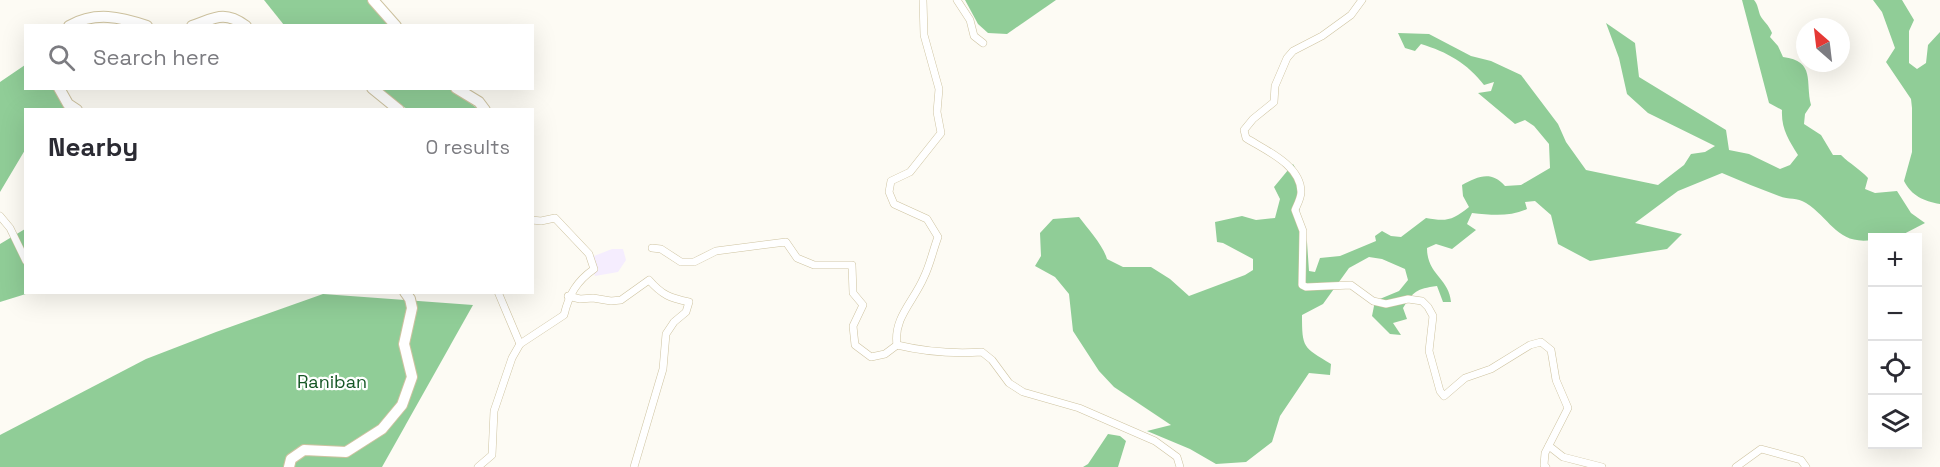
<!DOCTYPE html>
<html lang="en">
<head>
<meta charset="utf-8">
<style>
  :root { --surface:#fff; --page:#f7f7f7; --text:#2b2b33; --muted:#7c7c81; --line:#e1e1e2 }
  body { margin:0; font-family:"Space Grotesk",sans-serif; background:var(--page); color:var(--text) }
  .controls { position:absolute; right:18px; bottom:18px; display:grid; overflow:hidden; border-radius:0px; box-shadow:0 6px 24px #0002 }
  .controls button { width:54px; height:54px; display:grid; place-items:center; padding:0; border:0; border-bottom:2px solid var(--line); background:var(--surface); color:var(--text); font:30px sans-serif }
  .compass { position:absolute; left:1796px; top:18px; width:54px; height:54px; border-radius:50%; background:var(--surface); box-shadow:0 6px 24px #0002; rotate:332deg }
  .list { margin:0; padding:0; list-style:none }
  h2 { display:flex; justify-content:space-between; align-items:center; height:78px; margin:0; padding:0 24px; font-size:26px }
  h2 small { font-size:20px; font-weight:400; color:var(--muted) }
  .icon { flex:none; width:33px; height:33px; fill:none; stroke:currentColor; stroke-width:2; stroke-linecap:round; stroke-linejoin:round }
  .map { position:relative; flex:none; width:1940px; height:467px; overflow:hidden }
  .search { position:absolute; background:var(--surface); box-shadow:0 6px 24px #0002; left:24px; top:24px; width:510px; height:66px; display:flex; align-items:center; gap:15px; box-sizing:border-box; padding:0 21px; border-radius:0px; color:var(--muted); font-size:22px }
  .panel { position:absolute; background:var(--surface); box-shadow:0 6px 24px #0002; left:24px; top:108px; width:510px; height:186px; border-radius:0px }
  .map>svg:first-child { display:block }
</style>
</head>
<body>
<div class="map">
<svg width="1940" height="467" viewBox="0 0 1940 467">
  <rect width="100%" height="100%" fill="#fdfbf4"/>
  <!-- education -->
  <path fill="#f5edfe" d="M612,249H623L626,260L618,272L595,276L589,258Z"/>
  <!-- forest -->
  <g fill="#90cd97">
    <path d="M264,0H369L391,25H284Z"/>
    <path d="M965,0H1056L1007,34L988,33L978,24Z"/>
    <path d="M1742,0H1754C1758,5 1758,9 1760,15C1763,21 1769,25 1772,33L1770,37L1778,46L1783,57C1816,61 1805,82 1811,105L1805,114L1804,124L1821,135L1833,155H1841C1850,164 1860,169 1868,178L1865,189L1875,193L1897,191L1911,213L1925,223L1898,237H1872V240C1837,245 1831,219 1806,203C1797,197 1789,200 1779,196C1760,189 1741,181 1722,173L1678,191L1635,223L1682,234L1667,249L1590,261L1558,244L1551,215L1535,201L1525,202L1527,209C1509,217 1492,215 1472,213L1467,224L1476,230L1452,249L1436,244L1427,248C1427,275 1449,278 1451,302H1443L1437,286C1416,289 1414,291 1403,308L1407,319L1393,323L1401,335L1390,334L1372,316L1375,301L1399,291L1408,280L1405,269L1382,259L1369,257L1349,268L1323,304L1302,315C1302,348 1303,347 1331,364L1330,375L1309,373L1280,416L1272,442L1246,462L1216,464L1190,449L1147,431L1171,425L1114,387L1099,371L1073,331L1069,294L1055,277L1035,266L1041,256L1040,233L1053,219L1079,217C1088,229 1103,245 1107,259L1123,267H1151L1170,279L1189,296L1245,275L1253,270V259L1223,243L1217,242L1215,222L1242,216L1256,220L1275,218L1280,199L1274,187L1293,164L1302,180L1303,191L1298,217L1307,242L1309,271L1315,272L1320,258L1340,256L1376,241L1375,236L1382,231L1391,236L1401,237L1426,218C1447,222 1453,220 1469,207L1463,196L1462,185C1477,177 1491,170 1505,186L1521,185L1550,168L1549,144L1534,126L1525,120L1515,124L1478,93L1491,91L1494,82L1484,85C1467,63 1447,52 1421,44L1415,51L1405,48L1398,33L1429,34L1471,56L1491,61L1521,75L1558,124L1566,142L1586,170L1658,185L1684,165L1691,154L1705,152L1715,146L1648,113L1627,94L1619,58L1606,23L1635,43L1639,77L1726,130L1729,150L1749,154L1780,169L1790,165L1798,155C1789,140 1781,129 1782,110L1769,103Z"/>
    <path d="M1873,0H1902L1914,20L1909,31V63L1917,69L1926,63L1928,45L1940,32V204C1923,201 1912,196 1904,181L1912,152V108L1911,99L1886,62L1895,48L1882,12Z"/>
    <path d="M25,65L26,88L55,89L61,103L68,109L26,110L25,150L0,192V82Z"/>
    <path d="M379,89H451L478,109H407Z"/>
    <path d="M25,229L26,292L29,293L0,302V244Z"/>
    <path d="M323,294L473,305L382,467H0V435L146,359L216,332Z"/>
    <path d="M1108,434L1120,436L1126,441L1118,467H1083L1088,464Z"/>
  </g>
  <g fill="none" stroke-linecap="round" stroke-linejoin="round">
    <!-- minor casing -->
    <g stroke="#cec3a0" stroke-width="8">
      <g id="minor">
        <path d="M923,0L924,35L939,89L937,112L941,133L910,172L891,181L889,192L894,204L927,219L938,237C933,250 930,265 924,277C914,301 893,318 897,345C926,352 952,354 982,352L992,360L1009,383L1023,392L1079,408L1155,441L1177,457L1180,467"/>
        <path d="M957,0L970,20L974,36L983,43"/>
        <path d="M1362,0L1351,15L1322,36L1293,51L1287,58L1275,86L1274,102L1253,119L1244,130L1246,138C1265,150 1301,165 1301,192C1301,198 1297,205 1295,210L1303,231L1302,285L1306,287L1351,285L1373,301L1386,304L1408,299L1422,301L1428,307L1433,316L1429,351L1440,391L1444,396L1465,378L1491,369L1530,345L1541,342L1551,350L1556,380L1568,408L1545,453L1544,465L1546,467"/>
        <path d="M0,216L10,228L26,261"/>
        <path d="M652,248L661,249L681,262H694L716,251L786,242L797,258L814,265H852L853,293L863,305L853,326L855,345L871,357L885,354L897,345"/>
        <path d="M498,292L520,344L564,315C569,294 577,281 594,269L589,254L555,218L541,221L532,220"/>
        <path d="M568,296L580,299L593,298L611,301L621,300L649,280C662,295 670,298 689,302L686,312L674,322L666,334L663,369L634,467"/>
        <path d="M1549,446L1563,457L1602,467"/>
        <path d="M478,467L492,455L494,411L512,358L520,344"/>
        <path d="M1736,467L1761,449L1801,460L1806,467"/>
      </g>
    </g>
    <!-- primary casing -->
    <g stroke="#cec3a0" stroke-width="12">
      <g id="primary">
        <path d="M373,0L396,26"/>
        <path d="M69,26C96,11 120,17 147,26"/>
        <path d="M192,26C215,18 224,10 246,26"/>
        <path d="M59,88L68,104L77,110"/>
        <path d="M372,88L399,110"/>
        <path d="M456,88L479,102L485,110"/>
        <path d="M289,467L291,459L304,450L346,452L382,429L402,405L412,377L404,344L412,308L410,299L405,292"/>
      </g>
    </g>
    <!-- minor -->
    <use href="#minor" stroke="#fff" stroke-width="7"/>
    <!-- primary -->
    <use href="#primary" stroke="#fff" stroke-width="10"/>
  </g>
  <g text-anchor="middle" stroke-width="4.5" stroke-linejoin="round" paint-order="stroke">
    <!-- park labels -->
    <g font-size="18" fill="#165725" stroke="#fff">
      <text x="332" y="388">Raniban</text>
    </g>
  </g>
</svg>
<div class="controls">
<button>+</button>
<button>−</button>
<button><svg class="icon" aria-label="locate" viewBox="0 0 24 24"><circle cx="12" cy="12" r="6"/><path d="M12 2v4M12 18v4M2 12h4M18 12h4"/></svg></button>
<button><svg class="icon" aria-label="layers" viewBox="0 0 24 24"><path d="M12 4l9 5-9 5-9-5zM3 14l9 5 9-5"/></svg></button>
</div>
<svg class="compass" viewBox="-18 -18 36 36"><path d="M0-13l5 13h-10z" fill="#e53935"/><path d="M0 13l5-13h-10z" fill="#7c7c81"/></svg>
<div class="search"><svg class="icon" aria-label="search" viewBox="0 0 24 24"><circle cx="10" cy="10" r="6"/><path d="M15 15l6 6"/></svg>Search here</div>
<section class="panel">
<h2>Nearby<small>0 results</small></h2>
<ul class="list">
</ul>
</section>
</div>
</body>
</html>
